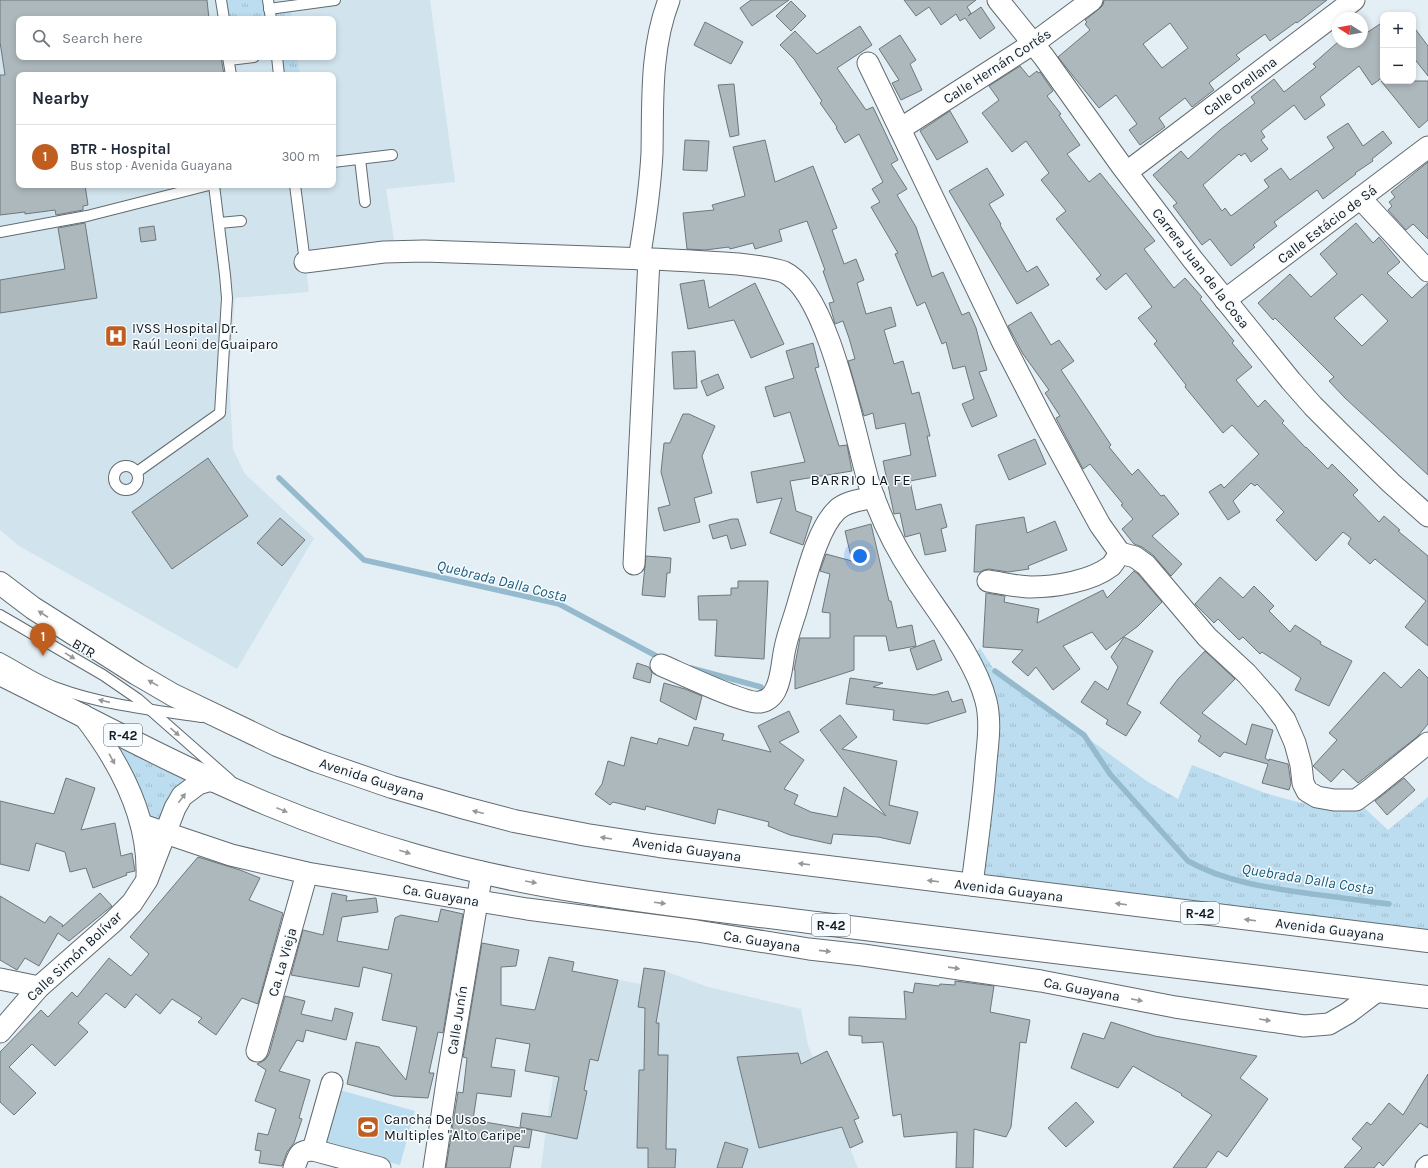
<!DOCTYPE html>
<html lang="en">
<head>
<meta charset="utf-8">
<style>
  :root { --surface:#fff; --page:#f2f2f3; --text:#1f2937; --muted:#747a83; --line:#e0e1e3; --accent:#c05e20 }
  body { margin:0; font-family:Karla,sans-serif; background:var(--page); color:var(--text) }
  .controls { position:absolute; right:12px; top:12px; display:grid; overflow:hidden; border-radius:8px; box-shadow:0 2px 6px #0003 }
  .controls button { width:36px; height:36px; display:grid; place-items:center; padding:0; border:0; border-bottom:1px solid var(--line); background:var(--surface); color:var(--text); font:20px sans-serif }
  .compass { position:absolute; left:1332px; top:12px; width:36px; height:36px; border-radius:50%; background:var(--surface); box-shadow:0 2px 6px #0003; rotate:281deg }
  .you { position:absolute; left:860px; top:556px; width:14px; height:14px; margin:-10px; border:3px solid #fff; border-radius:50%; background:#1a73e8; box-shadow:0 0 0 6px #1a73e833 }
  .badge { display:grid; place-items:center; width:26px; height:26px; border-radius:50%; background:var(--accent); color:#fff; font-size:13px; font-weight:700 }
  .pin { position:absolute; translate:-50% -33px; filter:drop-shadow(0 1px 2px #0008) }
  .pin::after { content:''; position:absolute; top:21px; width:14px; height:12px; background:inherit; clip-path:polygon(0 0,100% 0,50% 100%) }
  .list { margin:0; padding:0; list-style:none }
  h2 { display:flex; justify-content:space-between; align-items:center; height:52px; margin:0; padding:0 16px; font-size:17px }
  h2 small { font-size:13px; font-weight:400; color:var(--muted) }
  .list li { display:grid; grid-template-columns:26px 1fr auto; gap:12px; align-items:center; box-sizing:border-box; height:64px; padding:0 16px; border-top:1px solid var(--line) }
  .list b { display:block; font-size:15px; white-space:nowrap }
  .list p { margin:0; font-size:13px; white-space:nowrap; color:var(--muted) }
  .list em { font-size:13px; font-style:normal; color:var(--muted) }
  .icon { flex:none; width:22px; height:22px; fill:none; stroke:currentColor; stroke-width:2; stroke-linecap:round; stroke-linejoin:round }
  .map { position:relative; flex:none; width:1428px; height:1168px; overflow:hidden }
  .search { position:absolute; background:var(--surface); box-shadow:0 2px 6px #0003; left:16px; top:16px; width:320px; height:44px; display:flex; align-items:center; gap:10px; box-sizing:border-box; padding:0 14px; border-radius:8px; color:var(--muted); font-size:15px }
  .panel { position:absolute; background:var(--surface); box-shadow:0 2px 6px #0003; left:16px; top:72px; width:320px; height:116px; border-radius:8px }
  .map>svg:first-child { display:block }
</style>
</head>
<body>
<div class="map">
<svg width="1428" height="1168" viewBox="0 0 1428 1168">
  <defs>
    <pattern id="grass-tufts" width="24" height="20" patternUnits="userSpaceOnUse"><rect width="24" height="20" fill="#bbddef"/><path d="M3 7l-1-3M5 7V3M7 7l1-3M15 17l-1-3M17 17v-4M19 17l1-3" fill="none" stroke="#a0bdcc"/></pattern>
  </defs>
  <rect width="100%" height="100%" fill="#e4eff5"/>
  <!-- built -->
  <g fill="#d1e4ee" fill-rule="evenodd">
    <path d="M0,0H430L455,182L386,189L396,252L305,262L309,292L235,298L229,374L233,449L245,474L314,538L237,669L19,546L0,530ZM19,19H333V57H19ZM19,75H333V185H19Z"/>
    <path d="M644,968L665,971L705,986L801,1009L808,1045L858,1168H541L553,1076L572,971L641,984Z"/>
  </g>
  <!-- grass -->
  <g fill="url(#grass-tufts)">
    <path d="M221,0H268L269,8L290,6L292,19H224Z"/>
    <path d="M277,57H297L300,75H279Z"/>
    <path d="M980,648L995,671L1148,782L1178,799L1192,765L1265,793L1301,803L1307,791L1356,800L1388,830L1428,797V941L972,885L988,742L968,660Z"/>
    <path d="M97,739L166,757L208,781L145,853Z"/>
  </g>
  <!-- pitch -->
  <path fill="#bbddef" d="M336,1089L415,1111L400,1165L322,1144Z"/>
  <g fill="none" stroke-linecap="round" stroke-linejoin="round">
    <!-- stream -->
    <g stroke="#95bacd" stroke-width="5.5">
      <path d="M279,478L364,560L559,604L662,659"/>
      <path d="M691,668L761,687"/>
      <path d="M995,671L1084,735L1110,774L1188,861C1225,882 1270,888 1312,894C1338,897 1363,901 1389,904"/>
    </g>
  </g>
  <!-- building -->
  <g fill="#adb8bd" stroke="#6d777c" fill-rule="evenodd">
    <path d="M0,0H207L209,19H19V57H221L224,75H19V185H85L88,205L83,206V210L56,215L55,210L25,214V212L0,215V75H5L0,42Z"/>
    <path d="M751,0H789L752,26L740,8Z"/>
    <path d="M904,0H976L967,7L971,13L968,16L981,7L995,28L980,39L965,18L960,21L956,14L941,25L929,7L916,16Z"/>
    <path d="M1104,0H1327L1297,23L1296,22L1270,41L1265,34L1236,55L1240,59L1209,83L1214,90L1192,107L1185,98L1159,118L1165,127L1140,145L1129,130L1137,124L1116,95L1099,108L1073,76L1058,57L1090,30L1085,24L1087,22L1085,20L1099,9L1103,5ZM1170,23L1188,48L1162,68L1143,44Z"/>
    <path d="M791,1L806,16L791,31L776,16Z"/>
    <path d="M705,22L743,42L731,64L694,45Z"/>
    <path d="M1383,22V77L1372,85L1359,66L1320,97L1325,105L1305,120L1294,105L1261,131L1265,137L1261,140L1268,149L1251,162L1245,153L1241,156L1239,154L1203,185L1222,211L1225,208L1231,216L1269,187L1264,180L1281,168L1290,180L1334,148L1327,137L1348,123L1363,146L1383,131L1392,143L1372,159L1373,161L1355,173L1356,174L1323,199L1317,190L1274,222L1277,226L1253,245L1255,247L1231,266L1210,239L1202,245L1173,206L1177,203L1153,175L1181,151L1188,159L1220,130L1255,103L1251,97L1274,79L1284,92L1316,67L1313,64L1338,42H1362V36Z"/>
    <path d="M860,26L872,45L837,68L866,110L873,107L898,160L891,164L907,189L897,195L916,227L932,277L943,272L962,315L969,312L976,328L987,370L979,372L997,416L972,427L962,404L974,399L965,366L953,369L946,342L942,344L925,302L917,306L895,254L898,253L871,207L880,202L872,189L883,182L859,134L845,143L836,128L837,127L820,103L822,101L794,59L780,45L795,31L817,54Z"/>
    <path d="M1413,26L1428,46V76L1413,57Z"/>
    <path d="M900,35L916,60L910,64L922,90L901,100L892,83L899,80L879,49Z"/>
    <path d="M1020,66L1029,77L1037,71L1038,73L1040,72L1053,91L1047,96L1061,114L1059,115L1080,145L1067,154L1089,182L1100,173L1155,241L1144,249L1174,288L1185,278L1202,297L1200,299L1234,341L1232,343L1252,367L1236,380L1258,407L1265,400L1284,421L1282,423L1306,448V447L1328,469L1332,464L1358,490L1353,495L1379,522L1384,516L1400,530L1398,531L1428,556V646L1405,627L1426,601L1375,559L1370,564L1348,544L1351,538L1343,532L1316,561L1276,520L1284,512L1257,484L1255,486L1251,483L1233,501L1240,512L1228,520L1209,492L1221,484L1224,488L1259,454L1232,425L1223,433L1185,387L1186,385L1154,344L1157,341L1138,318L1152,307L1126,273L1106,290L1096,279L1101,275L1056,219L1066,211L1041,180L1049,173L1026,141L1012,152L982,113L999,100L989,86Z"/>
    <path d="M1381,81H1428V120L1419,128Z"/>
    <path d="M734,84L739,135L730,137L718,85Z"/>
    <path d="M950,111L968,142L937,160L920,131Z"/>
    <path d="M685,140L709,141L707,171L683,170Z"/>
    <path d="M765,140L775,182L813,166L837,228L832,230L844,264L856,259L864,280L857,283L866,314L891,307L896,326L884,330L894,364L903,361L912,394L919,392L930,436H927L936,476L910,481L916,510L941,504L947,527L941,529L946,551L925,555L920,533L905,537L900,513L894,514L883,461L911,455L905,423L876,429L873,413L864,416L848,361L855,359L849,338L843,321L835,324L829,303L834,302L823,271L825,270L807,221L779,230L782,241L755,249L753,243L730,249L729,247L705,250L687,249L683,213L714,210L712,205L745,196L733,147Z"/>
    <path d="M1428,162V239L1413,224L1406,230L1388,210L1392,206L1389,202L1395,197L1391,192Z"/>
    <path d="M987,168L1004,195L989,204L1001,224L1000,225L1027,272L1037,266L1049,285L1017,304L949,191Z"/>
    <path d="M85,223L97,298L0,313V280L65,269L58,228Z"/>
    <path d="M1356,223L1373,243L1379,237L1400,262L1387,273L1412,298L1428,283V475L1345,398L1329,381L1334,377L1275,318L1273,320L1258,303L1290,274L1311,297L1337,274L1320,254ZM1362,294L1388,321L1362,346L1334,318Z"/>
    <path d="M154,226L156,240L141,242L139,228Z"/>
    <path d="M704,280L709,308L755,283L784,344L751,358L734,320L688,329L680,284Z"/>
    <path d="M1031,312L1051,345L1059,340L1074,361L1061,370L1111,445L1109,447L1132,475L1138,469L1161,496L1164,495L1179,514L1152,536L1182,564L1171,576L1153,555L1142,547L1134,544L1122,529L1133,519L1121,505L1123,504L1090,464L1083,469L1058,422L1056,418L1060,416L1045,393L1049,390L1023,354L1008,326Z"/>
    <path d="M813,343L819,367L815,368L839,446L847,445L852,471L790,481L796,511L812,517L803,545L770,533L782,498L757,503L751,472L805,462L790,412L774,417L765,387L794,378L786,351Z"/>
    <path d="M695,351L697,388L674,389L672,352Z"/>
    <path d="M718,374L724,388L707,396L701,381Z"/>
    <path d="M683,414H689L715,426L702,456L712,493L694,498L700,522L664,531L658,508L670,505L661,472L664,443H670Z"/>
    <path d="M1035,439L1046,464L1009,480L998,455Z"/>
    <path d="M208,458L248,516L172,569L132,512Z"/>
    <path d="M1024,517L1027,533L1055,521L1067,550L1028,566L1029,569L1008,572L989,569L984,570L980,572H974L976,525Z"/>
    <path d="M280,518L305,540L282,566L257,543Z"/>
    <path d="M732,519H738L746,545L731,549L727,535L713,539L709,525Z"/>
    <path d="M871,524L889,601H891L897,628L912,625L916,646L889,651L886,636H854V670L795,689V670H794L800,638H830V613L822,612L830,574L820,571L826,554L852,561L845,531Z"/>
    <path d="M646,556L671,558L670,573H667L665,597L642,595Z"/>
    <path d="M1134,571L1138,574L1162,602L1138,626L1106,650L1092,632L1063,646L1080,669L1053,690L1036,667L1028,676L1012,662L1023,650L983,647L986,593L1005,596L1004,602L1039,609L1037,623L1103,590L1107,598Z"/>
    <path d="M1220,577L1243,598L1254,586L1274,606L1269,611L1290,632L1295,625L1321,642L1320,644L1352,661L1329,706L1295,690L1301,678L1262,652L1260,654L1243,637L1239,640L1218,619L1214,623L1195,604Z"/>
    <path d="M738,581H768L764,659L715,656L717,620H699L698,596L731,595V588H738Z"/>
    <path d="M1124,637L1153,651L1127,704L1141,712L1126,736L1106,724L1108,720L1081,702L1095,681L1108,690L1118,667L1111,657Z"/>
    <path d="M934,640L942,660L917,670L910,649Z"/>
    <path d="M1205,651L1235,679L1202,713L1246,745L1252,724L1273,730L1265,758L1269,761V759L1288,764L1291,783L1289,790L1262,783L1268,764L1224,752L1220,757L1198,741L1201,736L1160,703L1178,679Z"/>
    <path d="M637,663L649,667L652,673L650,683L633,678Z"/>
    <path d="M1419,669L1428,678V724L1417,737L1358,783L1343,769L1331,782L1313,766L1337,740L1329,733L1384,672L1401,688Z"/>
    <path d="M850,678L883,683L873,687L934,695L948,691L952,702L962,699L966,712L927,724L893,720L894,710L846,704Z"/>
    <path d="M664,683L685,689L702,696L696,720L660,701Z"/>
    <path d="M789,711L799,732L779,742L804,760L784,789L798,795L794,804L811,812L837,817L844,787L886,816L820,730L840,715L857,737L842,749L897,761L889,805L918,812L910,844L878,837L833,834L831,844L790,835L768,826L769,822L718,809L715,824L646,806L645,810L613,802L610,805L595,794L602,784L608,761L624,766L631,737L657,744L659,738L688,746L694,727L724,734L722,740L771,752L758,726Z"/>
    <path d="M66,778L95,788L81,830L115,823L121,856L132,853L135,871L126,873L127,875L93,888L86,868L70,872L65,852L36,843L29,871L0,864V801L54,814Z"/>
    <path d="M1404,778L1415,790L1387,815L1375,801Z"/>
    <path d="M198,857L240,870L260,878L249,900L283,913L258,1004L242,998L216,1035L198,1022L202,1018L172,999L160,1014L136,994L125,1008L106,993L78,1023L88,1032L55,1066L32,1044L9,1067L36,1093L14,1115L0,1102V1052L41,1010L48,1017L72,992L77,997L109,958L131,976L149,954L130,937Z"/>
    <path d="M100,893L112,906L69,941L58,933L39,966L25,958L17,970L0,960V896L45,923L50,916L63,925L62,927Z"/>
    <path d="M332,893L347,896L346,901L376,898L378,912L342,917L337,941L388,950L395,918L401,915L438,922L441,909L463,914L443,1033L438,1032L429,1073H434L428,1098L393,1096L347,1084L356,1042L379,1047L406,1080L417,1027L382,1020L392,974L363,967L359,987L291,975L303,930L323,935Z"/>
    <path d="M482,943L519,950L516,966L501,967V1005L535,1010L549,957L574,962L572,971L618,980L598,1061L590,1059L584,1090L587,1091L577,1139L520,1127L522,1113L551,1117L559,1077L525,1071L530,1044L496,1038L491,1067L515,1070L511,1097L477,1093L473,1120L532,1130L529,1148L514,1146L510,1168H446L458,1092L463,1093L467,1058L463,1057Z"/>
    <path d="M644,968L665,971L656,1023H659L658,1055H668L666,1149H676L675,1168H648V1148H637L639,1070H644L645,1008L638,1007Z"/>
    <path d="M955,981L994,986L990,1012L1030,1020L1026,1043L1020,1042L1011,1127L1006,1137L974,1129L973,1168H956L957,1132L904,1137L901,1114L893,1116L883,1042L862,1043V1036L849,1035V1017L906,1019L904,991L913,993L915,983L939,986L940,984L955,985Z"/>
    <path d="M285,996L305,1001L301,1014L332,1021L335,1008L353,1013L346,1040L306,1030L303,1042L297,1040L279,1071L310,1080L299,1118L302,1119L294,1143L287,1152L282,1166L259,1163L261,1151L255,1150L258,1133L268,1135L276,1109L255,1101L266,1070L257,1064L265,1060L269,1054Z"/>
    <path d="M1111,1022L1155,1036L1257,1056L1240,1078L1268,1099L1227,1157L1218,1151L1206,1168H1173L1212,1115L1181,1095L1182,1094L1133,1066L1118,1088L1071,1068L1083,1033L1104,1039Z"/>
    <path d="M827,1051L859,1118L854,1120L863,1142L850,1148L842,1127L759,1148L737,1057L798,1053L801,1064Z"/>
    <path d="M1428,1074V1128L1420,1123L1383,1166L1379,1162L1374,1168H1344L1362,1148L1352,1139L1367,1122L1371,1125L1389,1103L1403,1115Z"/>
    <path d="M1076,1102L1094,1122L1066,1147L1048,1128Z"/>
    <path d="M725,1142L748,1149L742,1168H717Z"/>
  </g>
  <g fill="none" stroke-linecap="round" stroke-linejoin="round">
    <!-- service casing -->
    <g stroke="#626b70" stroke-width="12">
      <g id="service">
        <path d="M221,0L224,19"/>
        <path d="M268,0L271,19"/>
        <path d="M269,9L335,0"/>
        <path d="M228,57L231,75"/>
        <path d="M277,57L279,75"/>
        <path d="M229,60L254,57"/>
        <path d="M360,159L365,202"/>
        <path d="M333,162L392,155"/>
        <path d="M295,185L305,262"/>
        <path d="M219,223L241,221"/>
        <path d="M0,232L87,216L209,185"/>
        <circle cx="126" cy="478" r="12"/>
        <path d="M137,472L220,413L227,298L225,275L214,185"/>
        <path d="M0,615L103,675L138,699L230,780"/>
        <path d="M0,658C19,668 37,681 57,688C103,705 153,710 201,717"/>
      </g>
    </g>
    <!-- minor casing -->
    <g stroke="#626b70" stroke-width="23">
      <g id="minor">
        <path d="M998,0L1044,57L1121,165L1193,260L1291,381L1313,406L1340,433L1391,483L1428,516"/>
        <path d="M868,63L1003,343L1047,428L1100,525L1120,553L1135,557L1146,565L1207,637L1247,674L1270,700L1285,720L1295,743L1301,765L1303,783L1307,791L1317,797L1334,800H1356L1371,789L1428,743"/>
        <path d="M900,129L1034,43L1092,0"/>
        <path d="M1127,172L1354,0"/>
        <path d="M1360,198L1428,271"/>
        <path d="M639,259C645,224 650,189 652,153C653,102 650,49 669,0"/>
        <path d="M305,262L384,252L424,251C499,253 575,257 651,259C680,260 709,262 738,264C753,266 770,267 784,272C829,292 855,437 869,484C880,516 895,548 914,576C938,613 975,658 986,701C991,721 988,742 986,762C983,804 977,844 972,885"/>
        <path d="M1225,300L1428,147"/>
        <path d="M634,564L649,259"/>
        <path d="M988,581C1002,583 1017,587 1031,587C1055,587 1092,581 1111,566C1114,563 1117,557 1120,553"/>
        <path d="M661,665C678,672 746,705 760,702C767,701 773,696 776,689C782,677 782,661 785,648C788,633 794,619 798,604C806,578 817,529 837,510C846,501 863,500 874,497"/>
        <path d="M83,715C119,761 149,816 147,876"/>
        <path d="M142,825L231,855L307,873L527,909L697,931L809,949L863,955L1041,981L1175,1007L1304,1026L1329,1024L1348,1013L1377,991"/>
        <path d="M0,979L39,987"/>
        <path d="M0,1032L39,987L113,922L132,903L147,880L175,808L182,796L198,784L208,781H216"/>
        <path d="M257,1051L307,873"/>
        <path d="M313,1150L332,1083"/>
        <path d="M294,1168C299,1155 298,1151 313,1150L380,1168"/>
        <path d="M434,1168L448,1075L482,872"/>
        <path d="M1426,1168L1428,1166"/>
      </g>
    </g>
    <!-- primary casing -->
    <g stroke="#626b70" stroke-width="24">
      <g id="primary">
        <path d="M0,583L33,608L137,674L173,695L277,745L317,761L392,787L465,808L514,821L587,835L659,846L1428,941"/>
        <path d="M0,674C89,718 176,766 267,804C315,824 364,841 414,855C544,893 683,906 816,923C1020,949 1224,972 1428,997"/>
      </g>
    </g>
    <!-- service -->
    <use href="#service" stroke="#fff" stroke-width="10"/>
    <!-- minor -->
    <use href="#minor" stroke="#fff" stroke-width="21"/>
    <!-- primary -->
    <use href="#primary" stroke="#fff" stroke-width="22"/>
  </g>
  <!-- one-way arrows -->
  <defs><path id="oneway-solid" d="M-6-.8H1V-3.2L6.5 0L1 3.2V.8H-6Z"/></defs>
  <g fill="#979899">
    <use href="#oneway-solid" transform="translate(43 614) rotate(-147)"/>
    <use href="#oneway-solid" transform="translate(70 656) rotate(31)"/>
    <use href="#oneway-solid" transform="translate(153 683) rotate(-151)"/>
    <use href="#oneway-solid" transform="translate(104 701) rotate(-167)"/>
    <use href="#oneway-solid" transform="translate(175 732) rotate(41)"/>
    <use href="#oneway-solid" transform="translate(112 759) rotate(61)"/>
    <use href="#oneway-solid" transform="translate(182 798) rotate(-53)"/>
    <use href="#oneway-solid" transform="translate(282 810) rotate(22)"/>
    <use href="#oneway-solid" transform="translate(478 812) rotate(-166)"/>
    <use href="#oneway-solid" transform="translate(606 838) rotate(-171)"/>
    <use href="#oneway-solid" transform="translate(405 852) rotate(18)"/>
    <use href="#oneway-solid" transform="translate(804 864) rotate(-173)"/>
    <use href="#oneway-solid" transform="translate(933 881) rotate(-173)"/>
    <use href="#oneway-solid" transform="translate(531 882) rotate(10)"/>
    <use href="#oneway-solid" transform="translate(660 903) rotate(7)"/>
    <use href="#oneway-solid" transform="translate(1121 904) rotate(-173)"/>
    <use href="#oneway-solid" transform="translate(1250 920) rotate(-173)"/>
    <use href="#oneway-solid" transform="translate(825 951) rotate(6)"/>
    <use href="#oneway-solid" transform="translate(954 968) rotate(8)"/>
    <use href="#oneway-solid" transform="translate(1137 1000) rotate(11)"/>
    <use href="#oneway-solid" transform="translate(1265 1020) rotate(9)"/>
  </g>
  <!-- icons -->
  <defs>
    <g id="hospital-square" transform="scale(1.15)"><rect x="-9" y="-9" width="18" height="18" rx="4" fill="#c05e20" stroke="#f5fbff"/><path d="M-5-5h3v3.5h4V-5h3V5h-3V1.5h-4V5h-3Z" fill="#fff"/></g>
    <g id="stadium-square" transform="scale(1.15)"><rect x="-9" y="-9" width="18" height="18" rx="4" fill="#c05e20" stroke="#f5fbff"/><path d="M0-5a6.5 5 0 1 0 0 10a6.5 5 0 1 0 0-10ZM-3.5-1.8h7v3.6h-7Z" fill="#fff"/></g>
  </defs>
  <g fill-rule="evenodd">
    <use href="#hospital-square" x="116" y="336"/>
    <use href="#stadium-square" x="368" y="1127"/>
  </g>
  <g text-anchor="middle" stroke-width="3" stroke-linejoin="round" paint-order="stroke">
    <!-- shield labels -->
    <g fill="#f5fbff" stroke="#5a5e61" stroke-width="1">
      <rect x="104" y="724" width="38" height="22" rx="3"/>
      <rect x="1181" y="902" width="38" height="22" rx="3"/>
      <rect x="812" y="914" width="38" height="22" rx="3"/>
    </g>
    <g font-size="13" font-weight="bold" fill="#171b1d">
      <text x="123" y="740">R-42</text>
      <text x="1200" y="918">R-42</text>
      <text x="831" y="930">R-42</text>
    </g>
    <!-- street labels -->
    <g font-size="14" fill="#171b1d" stroke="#f5fbff">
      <text transform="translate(997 66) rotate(-33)" y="5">Calle Hernán Cortés</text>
      <text transform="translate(1240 86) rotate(-37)" y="5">Calle Orellana</text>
      <text transform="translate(1327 224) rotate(-37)" y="5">Calle Estácio de Sá</text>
      <text transform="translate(1201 268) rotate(52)" y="5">Carrera Juan de la Cosa</text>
      <text transform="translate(84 648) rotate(30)" y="5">BTR</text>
      <text transform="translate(372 779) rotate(18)" y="5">Avenida Guayana</text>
      <text transform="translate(687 849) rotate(8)" y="5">Avenida Guayana</text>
      <text transform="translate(1009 890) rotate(7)" y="5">Avenida Guayana</text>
      <text transform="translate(441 895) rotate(10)" y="5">Ca. Guayana</text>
      <text transform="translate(1330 929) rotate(7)" y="5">Avenida Guayana</text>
      <text transform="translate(762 941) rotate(9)" y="5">Ca. Guayana</text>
      <text transform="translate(74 956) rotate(-43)" y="5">Calle Simón Bolívar</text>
      <text transform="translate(282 962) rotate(-74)" y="5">Ca. La Vieja</text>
      <text transform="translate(1082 989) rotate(11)" y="5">Ca. Guayana</text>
      <text transform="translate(457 1020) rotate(-81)" y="5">Calle Junín</text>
    </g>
    <!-- poi labels -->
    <g font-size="14" fill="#171b1d" stroke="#f5fbff" text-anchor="start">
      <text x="132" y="333">IVSS Hospital Dr.<tspan x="132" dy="16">Raúl Leoni de Guaiparo</tspan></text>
      <text x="384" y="1124">Cancha De Usos<tspan x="384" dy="16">Multiples "Alto Caripe"</tspan></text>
    </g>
    <!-- neighbourhood labels -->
    <g font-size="15" letter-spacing="1" fill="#171b1d" stroke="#f5fbff">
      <text x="861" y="485">BARRIO LA FE</text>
    </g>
    <!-- water labels -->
    <g font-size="15" font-style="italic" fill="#1c5c79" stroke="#f5fbff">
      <text transform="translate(502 581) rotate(14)" y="5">Quebrada Dalla Costa</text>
      <text transform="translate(1308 879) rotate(9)" y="5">Quebrada Dalla Costa</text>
    </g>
  </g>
</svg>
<div class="controls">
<button>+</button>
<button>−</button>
</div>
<svg class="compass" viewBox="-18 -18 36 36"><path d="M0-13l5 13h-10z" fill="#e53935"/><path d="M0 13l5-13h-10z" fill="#747a83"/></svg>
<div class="you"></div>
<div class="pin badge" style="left:43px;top:656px">1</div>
<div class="search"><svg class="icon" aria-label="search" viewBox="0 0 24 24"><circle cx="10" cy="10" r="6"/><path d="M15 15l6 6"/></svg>Search here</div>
<section class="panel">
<h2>Nearby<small></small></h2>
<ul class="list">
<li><span class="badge">1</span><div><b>BTR - Hospital</b><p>Bus stop · Avenida Guayana</p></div><em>300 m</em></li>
</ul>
</section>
</div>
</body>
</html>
